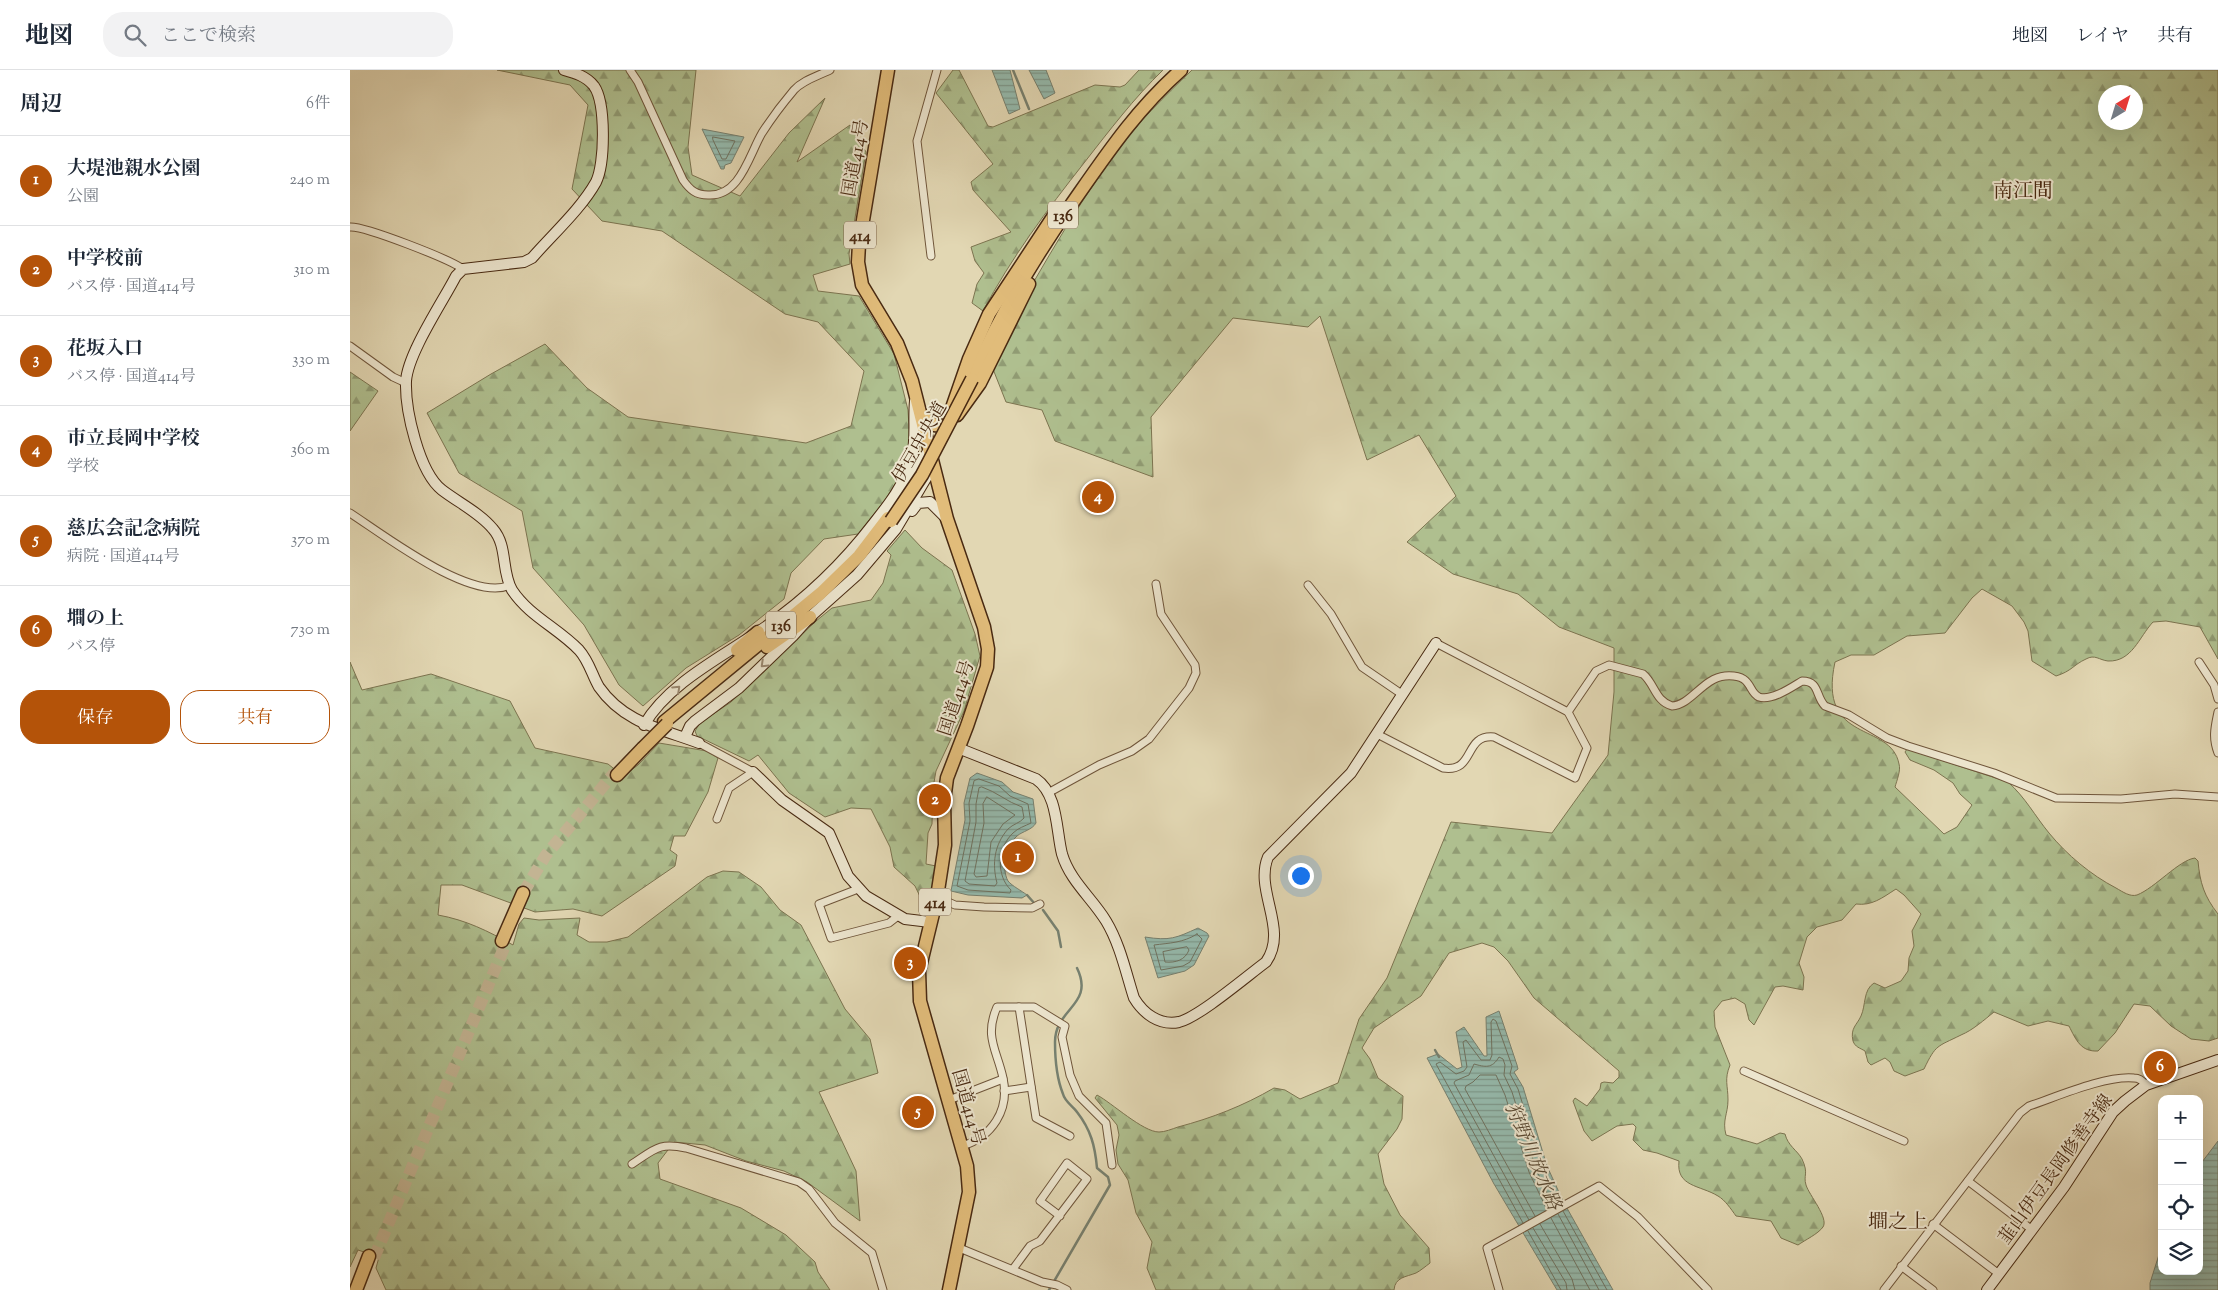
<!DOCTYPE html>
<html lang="ja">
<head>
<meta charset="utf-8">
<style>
  :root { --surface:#fff; --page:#f2f2f3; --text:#1f2937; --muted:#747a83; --line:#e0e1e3; --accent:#b45309 }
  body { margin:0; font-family:"Sorts Mill Goudy","Noto Serif JP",serif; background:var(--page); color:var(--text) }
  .controls { position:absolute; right:15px; bottom:15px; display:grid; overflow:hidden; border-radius:10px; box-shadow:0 5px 20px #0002 }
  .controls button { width:45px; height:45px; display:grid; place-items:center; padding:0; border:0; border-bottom:1px solid var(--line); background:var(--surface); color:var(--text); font:25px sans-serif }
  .compass { position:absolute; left:1748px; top:15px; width:45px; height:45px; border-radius:50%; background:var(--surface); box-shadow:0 5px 20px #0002; rotate:38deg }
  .you { position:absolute; left:950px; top:805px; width:18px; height:18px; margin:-12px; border:4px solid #fff; border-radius:50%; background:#1a73e8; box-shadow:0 0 0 8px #1a73e833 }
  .badge { display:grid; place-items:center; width:32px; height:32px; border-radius:50%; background:var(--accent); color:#fff; font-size:16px; font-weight:700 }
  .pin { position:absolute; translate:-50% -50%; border:2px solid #fff; box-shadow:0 1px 5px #0006 }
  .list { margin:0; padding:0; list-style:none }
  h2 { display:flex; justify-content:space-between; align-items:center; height:65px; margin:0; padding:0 20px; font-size:21px }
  h2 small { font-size:16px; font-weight:400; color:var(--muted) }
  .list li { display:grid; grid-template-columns:32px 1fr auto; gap:15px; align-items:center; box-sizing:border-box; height:90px; padding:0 20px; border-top:1px solid var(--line) }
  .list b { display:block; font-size:19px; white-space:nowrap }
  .list p { margin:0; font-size:16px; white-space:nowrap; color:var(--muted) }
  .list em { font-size:16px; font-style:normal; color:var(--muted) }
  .actions { display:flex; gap:10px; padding:15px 20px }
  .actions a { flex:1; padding:11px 0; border:1px solid var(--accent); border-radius:20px; text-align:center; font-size:18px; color:var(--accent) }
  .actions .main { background:var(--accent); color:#fff }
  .icon { flex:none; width:28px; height:28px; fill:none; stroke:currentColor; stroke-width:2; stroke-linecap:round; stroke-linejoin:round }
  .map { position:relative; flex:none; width:1868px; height:1220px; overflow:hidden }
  header { display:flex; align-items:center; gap:30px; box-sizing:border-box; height:70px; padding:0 25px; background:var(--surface); border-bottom:1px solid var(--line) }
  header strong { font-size:24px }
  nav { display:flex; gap:28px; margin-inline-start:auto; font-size:18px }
  .search { width:350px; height:45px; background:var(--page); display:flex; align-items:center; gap:12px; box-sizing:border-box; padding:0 18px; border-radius:20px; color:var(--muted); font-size:19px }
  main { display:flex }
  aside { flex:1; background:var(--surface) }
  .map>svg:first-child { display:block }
</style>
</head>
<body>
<header>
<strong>地図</strong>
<div class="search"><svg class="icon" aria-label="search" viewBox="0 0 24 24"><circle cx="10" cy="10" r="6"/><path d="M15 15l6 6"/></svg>ここで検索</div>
<nav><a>地図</a><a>レイヤ</a><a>共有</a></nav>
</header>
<main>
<aside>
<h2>周辺<small>6件</small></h2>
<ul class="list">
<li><span class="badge">1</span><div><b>大堤池親水公園</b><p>公園</p></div><em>240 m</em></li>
<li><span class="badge">2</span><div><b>中学校前</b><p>バス停 · 国道414号</p></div><em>310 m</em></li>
<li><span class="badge">3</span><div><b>花坂入口</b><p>バス停 · 国道414号</p></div><em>330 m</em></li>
<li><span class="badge">4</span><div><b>市立長岡中学校</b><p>学校</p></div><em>360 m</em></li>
<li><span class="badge">5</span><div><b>慈広会記念病院</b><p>病院 · 国道414号</p></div><em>370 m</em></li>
<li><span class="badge">6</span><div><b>墹の上</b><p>バス停</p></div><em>730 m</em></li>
</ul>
<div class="actions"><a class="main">保存</a><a>共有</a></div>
</aside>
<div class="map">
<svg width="1868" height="1220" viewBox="0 0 1868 1220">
  <defs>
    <pattern id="forest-firs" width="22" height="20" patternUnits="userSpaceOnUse" patternTransform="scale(1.25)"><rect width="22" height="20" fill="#afbf8f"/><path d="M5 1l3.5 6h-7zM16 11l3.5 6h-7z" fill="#909b73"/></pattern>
    <pattern id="water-rules" width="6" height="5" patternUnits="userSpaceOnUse" patternTransform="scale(1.25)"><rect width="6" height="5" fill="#95baad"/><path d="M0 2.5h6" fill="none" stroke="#7c978b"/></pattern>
  </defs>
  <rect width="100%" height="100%" fill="#e2d7b3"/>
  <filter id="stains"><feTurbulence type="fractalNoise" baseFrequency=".004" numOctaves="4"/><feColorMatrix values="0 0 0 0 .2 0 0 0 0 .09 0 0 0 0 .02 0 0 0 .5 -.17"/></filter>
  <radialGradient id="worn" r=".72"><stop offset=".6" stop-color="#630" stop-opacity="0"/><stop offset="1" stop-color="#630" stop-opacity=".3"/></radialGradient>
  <!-- forest -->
  <g fill="url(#forest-firs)" stroke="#7c7450" fill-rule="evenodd">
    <path d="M147,0H346L338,77L342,105L390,126L439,63L475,28L447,92L500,55L516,82L499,184L500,194L463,205L468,221L509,226L544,284L558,340L560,375L556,392L547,411L535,430L508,464L474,469L441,503L434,529L389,565L336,598L293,636L269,615L234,555L183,498L172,441L109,403L77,343L141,304L195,274L237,318L278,347L456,373L501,356L514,301L468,252L435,244L312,161L252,151L222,119L238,35L220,15Z"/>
    <path d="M603,0H609L638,56L643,57L745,15L770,17L775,15L789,0H813C784,28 759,61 734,93C697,140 661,188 633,241L622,233L627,214L634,203L625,191L621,177L661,162L623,120L621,112L643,94L586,23Z"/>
    <path d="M842,0H1868V589L1850,557L1816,551L1803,552C1789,567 1782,592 1758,591C1749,590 1745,584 1736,589C1723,595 1722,601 1706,606L1682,591L1678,561L1674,552L1662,536L1632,519L1622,528L1595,563L1557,566L1524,585H1501L1485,592C1467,675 1541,651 1549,694C1551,700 1547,710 1545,717L1594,764L1607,757L1622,735L1610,724L1603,713L1584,700L1560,690L1555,682L1557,679L1658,712C1675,727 1685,746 1699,763C1717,785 1741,805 1766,818C1773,822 1780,827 1787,825C1805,818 1829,790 1845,788L1848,791C1850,813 1854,826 1868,844V968L1859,971L1841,969L1821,956L1800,936L1784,934L1765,963L1748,981C1731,982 1726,970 1719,956L1698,951L1678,956L1644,942C1634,950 1623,960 1611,965C1587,977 1586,974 1574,999L1555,1006L1544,1001L1540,992L1535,988L1521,995L1518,992L1515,981C1510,978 1505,977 1503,971C1500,958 1507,955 1511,946C1516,935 1513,920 1524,913L1535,918L1551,911L1558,901L1559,888L1564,876L1562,861L1571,844L1554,825L1546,819C1532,828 1522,836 1506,834L1492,850L1467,857L1457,867L1449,893L1454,907L1453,920L1433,916L1425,917L1404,955L1399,950L1395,934L1385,928L1372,931L1364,941L1365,957L1380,995C1374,1010 1378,1015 1378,1030C1378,1044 1372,1050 1376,1065L1407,1074L1430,1063L1435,1064C1438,1076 1447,1080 1452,1089C1459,1104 1453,1105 1456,1115C1459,1125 1479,1148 1473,1157C1468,1164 1455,1170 1448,1175L1431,1168L1421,1151L1386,1146C1381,1139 1375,1130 1368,1126C1350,1115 1326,1117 1329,1091L1307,1083L1293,1080L1283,1070L1286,1057L1283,1054L1267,1056L1242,1071L1234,1061L1223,1031L1225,1028L1237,1036L1250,1019L1251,1013L1254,1012L1263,1013L1269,1007V1001L1184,928L1158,891L1144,877L1132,873L1099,883L1071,926L1024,958L1012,978L1020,989L1028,1008L1053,1026L1052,1049L1047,1059L1028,1084L1034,1114L1050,1145L1079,1178L1080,1193C1076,1196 1070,1201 1066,1203C1056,1207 1045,1207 1044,1220H806L797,1198L802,1172L786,1143L778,1110L768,1094L766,1080L769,1065L767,1055L745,1028L747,1025C762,1033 793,1062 809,1062C815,1062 822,1059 828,1057C862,1048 893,1036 924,1018L935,1020L950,1029L988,1013L1009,949L1037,908L1101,752L1202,763L1258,685L1264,622V578L1209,557L1168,524L1103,504L1057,472L1106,426L1069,365L1017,390L970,246L958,257L883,248L801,347L803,407L705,371L692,340L656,332L639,289C680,220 717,149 765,84C787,53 815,26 842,0ZM1756,22H1786V52H1756Z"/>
    <path d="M0,302L28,321L0,361Z"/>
    <path d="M555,460L572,478L602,500L625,564L630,586L614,641L586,701L583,718L582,754L578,763L576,794L586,796L580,831L575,837L565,816L544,797L540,777L521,739L501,738L475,747L439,723L408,685L399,691L347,666L345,661L350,653L381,632L466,551L482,538L521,530L533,513L541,485L537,481Z"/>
    <path d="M0,592L12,620L81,604L160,631L185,678L258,694L273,706L288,695L309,673L357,681L368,688L358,722L335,766H324L320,780L327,785L325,796L252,846L223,839L185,842L112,815H91L88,845C116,850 138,861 163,875L169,854L174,848L189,850L230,848L227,865L239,872H257L278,867L357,807L373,801L389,802L411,817L430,840L451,855L495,939L520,969L528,1003L469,1022L506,1101L510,1151L457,1112L434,1101L396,1091L355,1075L324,1072L308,1093L310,1109L391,1138L436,1165L465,1192L468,1202L480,1220H36L26,1198L29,1187L8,1180L0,1197Z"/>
  </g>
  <!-- water -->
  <g fill="url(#water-rules)" stroke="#77806f">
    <path d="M642,0H660L670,39L659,44Z"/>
    <path d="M679,0H696L705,23L694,29Z"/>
    <path d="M352,59L394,67L381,93L375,95L374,99H371Z"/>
    <path d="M627,703L652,712L663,722L683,729L686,753C682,760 673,761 667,766C656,776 651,798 658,811C662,816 672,821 677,825L672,828L618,825L601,821L615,750L614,733L620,708Z"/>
    <path d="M848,858L857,863L859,866L844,895L835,901L808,908L795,867C820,871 826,868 848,858Z"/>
    <path d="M1149,941L1167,995L1168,999L1164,1002L1173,1017L1197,1096L1213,1131L1263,1220H1207L1144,1114L1077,988L1088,984L1107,999L1112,997L1106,962L1114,957L1134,986H1137L1136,947Z"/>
    <path d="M1868,1071V1220H1800V1213L1812,1175V1201H1849V1096Z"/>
  </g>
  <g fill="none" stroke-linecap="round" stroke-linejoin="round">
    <!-- shore -->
    <g stroke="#6f7260" stroke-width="1">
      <path d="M363,67L385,71L376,89H372L363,70Z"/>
      <path d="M629,709L649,716L660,726L678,734L681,753C675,756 668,758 663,763C647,778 646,806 661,820L660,823L618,820L607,816L620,751L619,733L624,711Z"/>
      <path d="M632,717C647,722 657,732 672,737L674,748C670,753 663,754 658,759C644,775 642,794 647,813L645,816L619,814L615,811L626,752V734L629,718Z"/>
      <path d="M637,727L665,745L653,754L641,772L637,806L626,807L624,804L634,753L633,734Z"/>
      <path d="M847,864L852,869L840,892L833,896L811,900L804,875C819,873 833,873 847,864Z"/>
      <path d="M837,877L839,880C835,890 826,893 815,892L813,882Z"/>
      <path d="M1213,1141L1257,1220"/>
      <path d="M1208,1144L1249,1220"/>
      <path d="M1185,1146L1115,1019L1116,1016L1123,1012L1130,1005H1146L1155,1025L1179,1102L1197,1140"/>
      <path d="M1201,1148L1240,1220"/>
      <path d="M1179,1150L1104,1013L1105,1011L1119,1005L1124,994C1135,997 1142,999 1149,987L1153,989L1155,995L1154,1005L1162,1022L1186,1099L1203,1136"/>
      <path d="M1173,1153L1086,994L1090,992L1106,1004L1114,1001L1117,997L1113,972L1116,970L1131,990H1140L1142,985L1141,952L1143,949L1146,951L1162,996L1160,1004L1168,1019L1192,1097L1209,1133"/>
      <path d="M1190,1154L1222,1209L1225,1220"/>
      <path d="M1183,1158L1216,1213L1217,1220"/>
      <path d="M1178,1161L1211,1220"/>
    </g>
    <!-- stream -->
    <g stroke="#77806f" stroke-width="2.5">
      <path d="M663,0L679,39"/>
      <path d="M677,825L685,834"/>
      <path d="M693,840L708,861L711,877"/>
      <path d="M1085,980L1089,987"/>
      <path d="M699,1220L760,1115L758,1107L747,1098C745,1076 741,1060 727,1042C723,1036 715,1032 713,1024C707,1009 705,988 705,972C705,938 745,935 727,898"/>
    </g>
    <!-- highway-tunnel -->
    <g stroke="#c3b493" stroke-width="12" stroke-dasharray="12 6" stroke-linecap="butt">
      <path d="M173,823L196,785L265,702"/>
      <path d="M24,1188L156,873"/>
    </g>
    <!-- street casing -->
    <g stroke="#6f553a" stroke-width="9">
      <g id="street">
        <path d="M280,0L288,12L333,110C340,120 346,125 358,125C390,127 399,85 412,63C421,49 433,33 444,20C453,10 468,6 480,0"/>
        <path d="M0,157C15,156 99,189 113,199"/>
        <path d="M581,186L567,71L587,0"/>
        <path d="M0,276L43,307L56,313"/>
        <path d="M0,443C34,465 122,533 160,515"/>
        <path d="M958,515L981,544L1012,597L1053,625"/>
        <path d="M1849,592L1864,615L1868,629"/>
        <path d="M1218,642L1246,601L1259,595L1293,604C1305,614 1305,631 1322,636C1341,635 1353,608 1375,606C1404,604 1397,622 1409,627C1422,631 1442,617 1452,611C1470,611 1465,626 1475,636L1499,645L1537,668L1558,676L1644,703L1706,728L1771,729L1825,724L1868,727"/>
        <path d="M1868,642C1865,657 1862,667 1868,683"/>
        <path d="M1027,664L1093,698C1126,703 1113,664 1144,667L1225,708L1237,678L1218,642L1086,573"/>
        <path d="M349,673L403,702L379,718L367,749"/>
        <path d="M698,723L749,695L782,681L799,669L839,618L846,603L845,595L811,544L806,514"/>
        <path d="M508,819L469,834L481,868L539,853L548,846"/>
        <path d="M587,827L605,835L634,837L682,838L690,834"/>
        <path d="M669,937L686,1048L720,1066"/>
        <path d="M1394,1001L1554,1071"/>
        <path d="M654,1021L681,1017"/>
        <path d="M599,1030L653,1009"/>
        <path d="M612,1076C642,1067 660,1040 653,1008C647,980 634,967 647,937H684L715,956L712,967L720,1005L729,1026L756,1053L762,1095"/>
        <path d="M282,1094C305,1079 309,1072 336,1078L449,1112L459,1119L485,1153L522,1183L533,1220"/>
        <path d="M1618,1111L1681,1159"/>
        <path d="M1583,1154L1649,1204"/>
        <path d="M607,1177L692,1212L707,1215L717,1220"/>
        <path d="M1551,1196L1583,1220"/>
        <path d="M663,1199L680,1176L690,1171L737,1109L717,1093L690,1131L710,1146"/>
        <path d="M1149,1220L1137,1178L1249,1116L1288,1147L1358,1220"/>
        <path d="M1534,1220L1670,1043L1679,1036C1706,1027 1756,1005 1784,1008C1790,1008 1793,1011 1796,1015"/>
      </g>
    </g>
    <!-- secondary casing -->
    <g stroke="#492a12" stroke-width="12">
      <g id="secondary">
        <path d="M214,0C225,3 236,6 244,16C256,33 255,94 246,112C231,139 202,165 182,188L174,192L113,199L106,206C92,233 58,283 56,311C55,340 69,402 92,420C109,433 130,443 143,459C158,476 151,501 162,520C179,546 208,558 229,580C239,591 242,605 249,617C274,653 312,659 349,673"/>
        <path d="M557,413L579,380"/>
        <path d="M562,441L568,433L580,432L596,448"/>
        <path d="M294,655C318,614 370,588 408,562C453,532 491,496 524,453C539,434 554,415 561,391C567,371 563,351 565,331"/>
        <path d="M335,667L340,656L345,651L389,618L443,566L460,547L507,505L546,459L578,405"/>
        <path d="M608,678L686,709C708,724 706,760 712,784C720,811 742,828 756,851C770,874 776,903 784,928C793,943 809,956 829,952C849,947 897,906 916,892C939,859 904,821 918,787L1001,703L1086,573"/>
        <path d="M403,702L432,730L479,763L498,806L516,826L555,849L580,852"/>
        <path d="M1637,1220L1714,1117L1763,1042L1775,1031L1796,1015L1868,990"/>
      </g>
    </g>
    <!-- highway casing -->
    <g stroke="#492a12" stroke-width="15">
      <g id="highway">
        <path d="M538,0L509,174L508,192L512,215L547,273L562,311L597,449L634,557L638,579L637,597L617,656L597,708L594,731L595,775L587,827L569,901L570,931L617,1096L619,1122L599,1220"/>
        <path d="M622,309C648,247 683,190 721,135C756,85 785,41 831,0"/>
        <path d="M602,338L619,289L639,244L707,141"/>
        <path d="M571,345L584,355L593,356"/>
        <path d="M607,345L630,313L679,214"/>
        <path d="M417,577L460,547"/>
        <path d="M387,580L408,562"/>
        <path d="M314,652L471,523L509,486L538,448"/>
        <path d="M267,705L293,678"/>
        <path d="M152,871L173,823"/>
        <path d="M6,1220L19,1186"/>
      </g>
    </g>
    <!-- street -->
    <use href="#street" stroke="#ece5ce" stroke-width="7"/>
    <!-- secondary -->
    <use href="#secondary" stroke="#ece5ce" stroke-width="10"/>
    <!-- highway -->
    <use href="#highway" stroke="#e1bc7a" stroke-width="12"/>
    <!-- highway-bridge casing -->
    <g stroke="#492a12" stroke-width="15" stroke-linecap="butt">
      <g id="highway-bridge">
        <path d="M541,451L572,405L622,309"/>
        <path d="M293,678L317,654"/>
      </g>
    </g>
    <!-- highway-bridge -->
    <use href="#highway-bridge" stroke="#e1bc7a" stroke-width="12"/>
  </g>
  <!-- one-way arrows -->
  <defs><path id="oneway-chevron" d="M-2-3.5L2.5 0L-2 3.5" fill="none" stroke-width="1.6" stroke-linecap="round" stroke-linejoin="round" transform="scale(1.25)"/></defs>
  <g stroke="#9a8870">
    <use href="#oneway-chevron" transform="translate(414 594) rotate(136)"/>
    <use href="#oneway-chevron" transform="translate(327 619) rotate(-43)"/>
  </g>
  <g text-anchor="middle" stroke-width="4" stroke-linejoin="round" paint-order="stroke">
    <!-- shield labels -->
    <g fill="#ece5ce" stroke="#7a624a" stroke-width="1">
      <rect x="698" y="131.5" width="30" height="27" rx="4"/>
      <rect x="494" y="151.5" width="32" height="27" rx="4"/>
      <rect x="416" y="541.5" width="30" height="27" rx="4"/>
      <rect x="569" y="818.5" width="32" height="27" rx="4"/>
    </g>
    <g font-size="16" font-weight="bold" fill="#492a12">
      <text x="713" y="151">136</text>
      <text x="510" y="171">414</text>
      <text x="431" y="561">136</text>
      <text x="585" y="838">414</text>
    </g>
    <!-- street labels -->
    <g font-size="18" fill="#492a12" stroke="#ece5ce">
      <text transform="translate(505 88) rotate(-80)" y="6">国道414号</text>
      <text transform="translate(569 372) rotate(-60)" y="6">伊豆中央道</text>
      <text transform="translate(606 628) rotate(-72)" y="6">国道414号</text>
      <text transform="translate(619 1037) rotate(74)" y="6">国道414号</text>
      <text transform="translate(1705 1099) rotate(-54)" y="6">韮山伊豆長岡修善寺線</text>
    </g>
    <!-- water labels -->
    <g font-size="19" font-style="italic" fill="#584731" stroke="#ece5ce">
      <text transform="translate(1184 1086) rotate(67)" y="7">狩野川放水路</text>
    </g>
    <!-- quarter labels -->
    <g font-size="20" fill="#492a12" stroke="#ece5ce">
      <text x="1673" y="127">南江間</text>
      <text x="1548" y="1158">墹之上</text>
    </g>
  </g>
  <rect width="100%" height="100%" filter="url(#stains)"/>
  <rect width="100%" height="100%" fill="url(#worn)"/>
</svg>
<div class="controls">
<button>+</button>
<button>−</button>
<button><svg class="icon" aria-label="locate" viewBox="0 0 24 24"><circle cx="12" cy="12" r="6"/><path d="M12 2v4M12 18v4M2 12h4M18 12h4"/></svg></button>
<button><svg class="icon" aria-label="layers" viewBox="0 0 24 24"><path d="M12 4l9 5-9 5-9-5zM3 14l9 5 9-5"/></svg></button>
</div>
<svg class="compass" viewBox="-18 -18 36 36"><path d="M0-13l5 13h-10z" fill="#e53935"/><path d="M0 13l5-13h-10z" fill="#747a83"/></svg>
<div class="you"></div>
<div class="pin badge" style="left:668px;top:787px">1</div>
<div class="pin badge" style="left:585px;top:730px">2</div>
<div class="pin badge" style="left:560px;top:893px">3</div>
<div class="pin badge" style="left:748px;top:427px">4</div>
<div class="pin badge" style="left:568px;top:1042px">5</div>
<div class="pin badge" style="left:1810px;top:997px">6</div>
</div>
</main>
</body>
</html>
